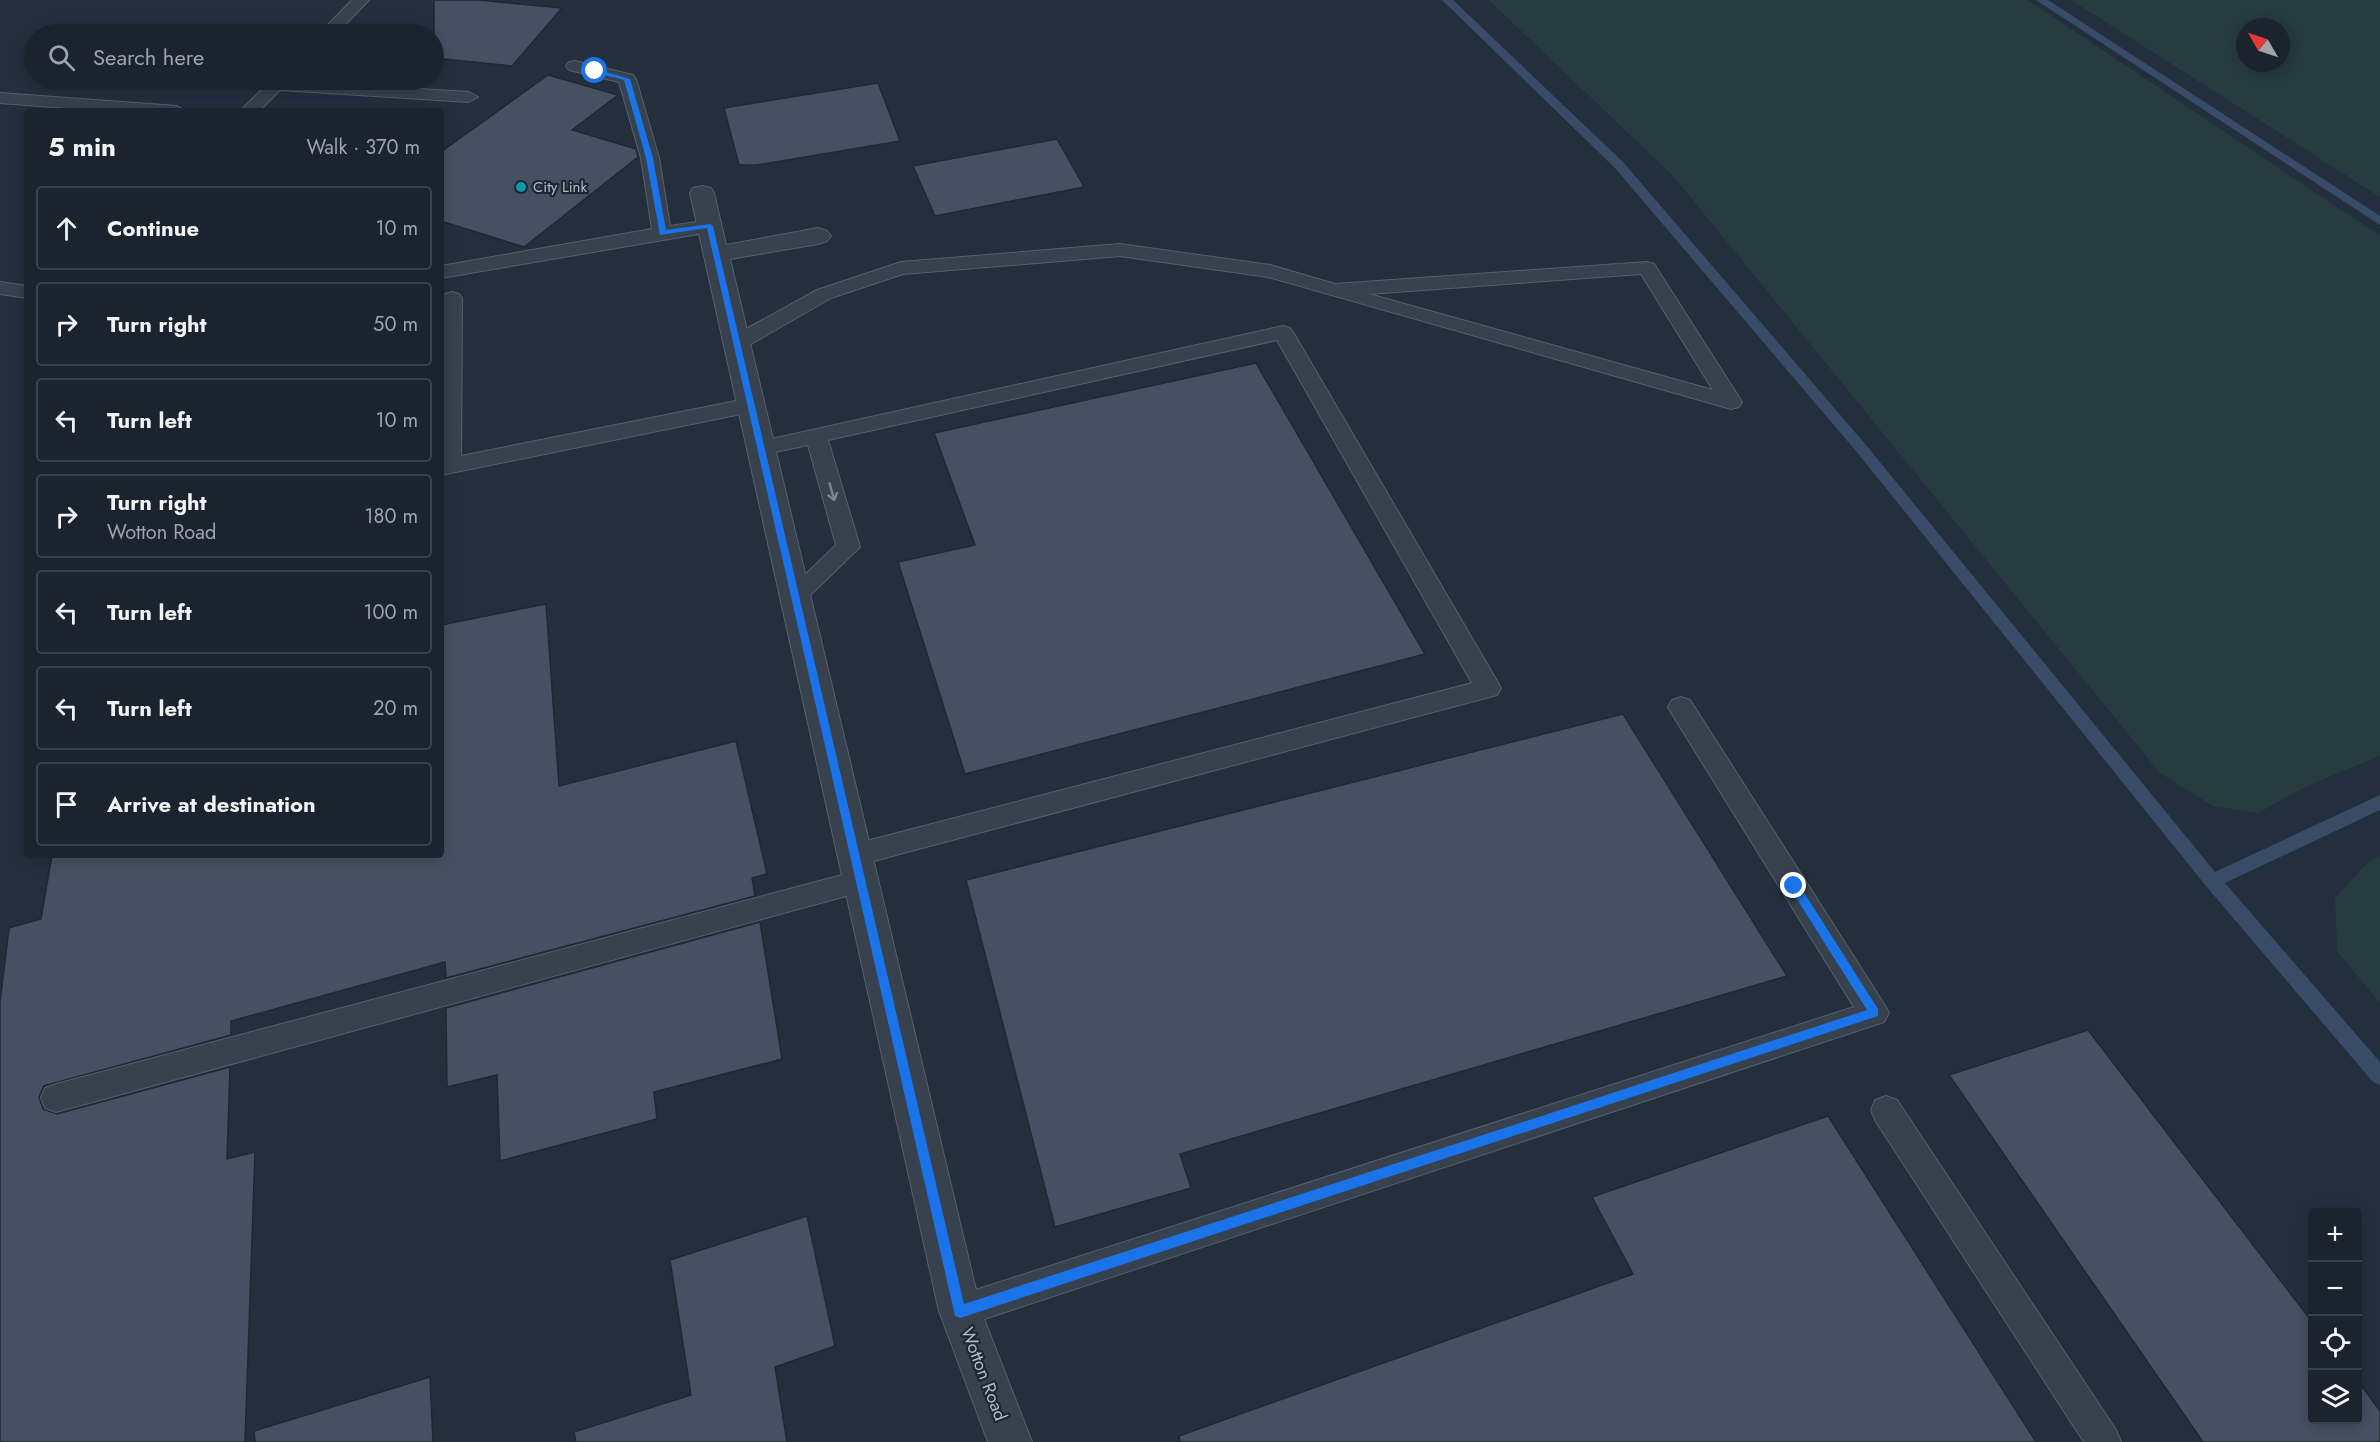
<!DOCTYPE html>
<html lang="en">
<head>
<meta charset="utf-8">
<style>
  :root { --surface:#1b232e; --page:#282f3a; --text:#f1f3f6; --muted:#a0a4aa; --line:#39404a }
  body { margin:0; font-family:Jost,sans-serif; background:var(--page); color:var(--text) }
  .controls { position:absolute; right:18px; bottom:18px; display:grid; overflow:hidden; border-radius:6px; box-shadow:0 3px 15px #0003 }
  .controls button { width:54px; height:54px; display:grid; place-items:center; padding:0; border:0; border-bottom:2px solid var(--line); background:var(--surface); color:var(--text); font:30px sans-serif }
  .compass { position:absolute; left:2236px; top:18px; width:54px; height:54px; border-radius:50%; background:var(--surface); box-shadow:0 3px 15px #0003; rotate:309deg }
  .stop { position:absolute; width:18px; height:18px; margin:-14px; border:4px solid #1a73e8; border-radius:50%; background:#fff }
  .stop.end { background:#1a73e8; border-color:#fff; box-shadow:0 2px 6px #0008 }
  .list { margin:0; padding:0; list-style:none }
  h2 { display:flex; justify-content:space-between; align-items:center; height:78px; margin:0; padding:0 24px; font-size:26px }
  h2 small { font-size:20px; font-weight:400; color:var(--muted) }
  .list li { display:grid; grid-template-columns:39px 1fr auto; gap:18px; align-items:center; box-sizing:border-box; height:84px; margin:0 12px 12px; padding:0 12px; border:2px solid var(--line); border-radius:6px }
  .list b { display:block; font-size:22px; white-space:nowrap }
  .list p { margin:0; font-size:20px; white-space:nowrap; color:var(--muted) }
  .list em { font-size:20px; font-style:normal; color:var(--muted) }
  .icon { flex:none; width:33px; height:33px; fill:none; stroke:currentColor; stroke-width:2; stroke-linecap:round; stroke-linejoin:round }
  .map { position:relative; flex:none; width:2380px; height:1442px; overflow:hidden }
  .search { position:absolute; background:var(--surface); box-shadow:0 3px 15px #0003; left:24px; top:24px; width:420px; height:66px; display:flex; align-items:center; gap:15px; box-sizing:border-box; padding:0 21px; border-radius:33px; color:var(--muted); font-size:22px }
  .panel { position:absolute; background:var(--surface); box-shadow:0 3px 15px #0003; left:24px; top:108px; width:420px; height:750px; border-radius:6px }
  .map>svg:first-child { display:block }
</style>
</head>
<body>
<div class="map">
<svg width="2380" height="1442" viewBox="0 0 2380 1442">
  <rect width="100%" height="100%" fill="#242f3e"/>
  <!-- green -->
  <g fill="#263c3f" fill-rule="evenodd">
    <path d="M1489,0H2028L2380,236V756L2305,787L2258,813L2213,806L2160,773L1674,177Z"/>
    <path d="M2071,0H2380V197ZM2245,27H2281V63H2245Z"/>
    <path d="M2380,856V1003L2337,951L2335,898L2367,863Z"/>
  </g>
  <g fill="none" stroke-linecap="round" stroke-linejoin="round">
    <!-- stream -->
    <g fill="#394c67" fill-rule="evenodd">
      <path d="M1442,0H1453L1623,162L1866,445L2215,872L2380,795V810L2225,883L2380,1062V1085L2373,1082L2206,886L1856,451L1615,168Z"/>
      <path d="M2036,0H2048L2380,216V225Z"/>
    </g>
  </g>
  <!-- building -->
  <g fill="#455162" stroke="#1f2835" stroke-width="1.5">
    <path d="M434,0H477L562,8L512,66L434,58Z"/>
    <path d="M548,75L618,95L572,130L636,149L638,157L524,247L441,221V152Z"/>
    <path d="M878,83L900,141L757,165H739L724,108Z"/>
    <path d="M1057,139L1084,187L935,216L913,166Z"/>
    <path d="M1256,363L1425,654L965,774L898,562L975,545L934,433Z"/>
    <path d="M546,604L559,786L736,741L767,874L752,878L755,896L446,978L445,962L231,1021V1035L44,1086L39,1097L43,1109L57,1114L230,1067L227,1159L255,1152L245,1442H0V1003L9,928L41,919L52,855H441V625Z"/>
    <path d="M1623,714L1787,976L1180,1154L1191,1188L1055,1227L966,880Z"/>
    <path d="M760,922L782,1059L654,1092L657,1119L500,1161L497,1075L447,1087L446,1008Z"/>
    <path d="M2088,1030L2313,1323V1419H2358V1381L2380,1411V1442H2203L1949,1075Z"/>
    <path d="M1828,1116L2036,1442H1180L1179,1436L1633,1274L1592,1197Z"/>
    <path d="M807,1216L835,1346L775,1367L787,1442H576L574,1432L691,1395L670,1260Z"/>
    <path d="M430,1377L433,1442H255L254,1431Z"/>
  </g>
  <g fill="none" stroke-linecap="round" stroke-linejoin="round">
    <!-- service casing -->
    <g stroke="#565f6c" stroke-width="2">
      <g id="service">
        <path d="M352,0H369L336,34H319Z"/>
        <path d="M575,61L633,75L636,79L659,158L670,226L710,220L720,226L710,232L441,278V266L652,229L641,158L619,82L569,70L566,66L569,62Z"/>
        <path d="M272,80L469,92L478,97L469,102L280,90L259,111H240Z"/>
        <path d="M0,93L177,106L186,111H105L0,103Z"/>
        <path d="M1120,244L1270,265L1335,284L1647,262L1654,264L1742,402L1739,407L1731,409L1268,277L1120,256L903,274L831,298L744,348H730L727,343L730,338L817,290L901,262ZM1641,274L1713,390L1369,294Z"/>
        <path d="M0,282L27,286V298L0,294Z"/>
        <path d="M452,292L459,294L462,298L461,456L751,398L759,400L762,405L759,410L751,412L441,475L442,298L445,294Z"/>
        <path d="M1283,326L1290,328L1293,332L1497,681L1501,688L1497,695L855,866L845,863L841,855L845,847L855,844L1472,683L1277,340L828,440L860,547L803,602L795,605L787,602L783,596L836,545L808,445L761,455L753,453L750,448L753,443Z"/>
        <path d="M1681,697L1690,700L1884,1004L1889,1013L1884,1022L960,1327L948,1323L944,1311L948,1299L960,1295L1854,1007L1672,714L1668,707L1672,700Z"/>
        <path d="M861,870L871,873L875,881L871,889L861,892L56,1112L45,1108L41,1098L45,1088L56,1084Z"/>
        <path d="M1886,1096L1897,1100L2116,1430L2121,1442H2084L1875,1120L1871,1110L1875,1100Z"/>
      </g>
    </g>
    <!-- minor casing -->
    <g stroke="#565f6c" stroke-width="2">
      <path id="minor" d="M702,186L711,188L714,193L726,245L818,228L827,231L831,236L827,241L818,244L730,259L981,1311L1032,1442H988L939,1311L690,193L693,188Z"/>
    </g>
    <!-- service -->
    <use href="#service" fill="#38414e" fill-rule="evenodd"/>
    <!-- minor -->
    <use href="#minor" fill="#38414e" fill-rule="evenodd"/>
  </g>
  <!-- one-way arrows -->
  <defs><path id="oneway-shaft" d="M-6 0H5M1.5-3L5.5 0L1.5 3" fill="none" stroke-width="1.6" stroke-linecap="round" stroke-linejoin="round" transform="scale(1.5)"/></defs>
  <use stroke="#7c8592" href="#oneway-shaft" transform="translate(832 492) rotate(74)"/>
  <!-- route -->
  <path fill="#1a73e8" d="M595,69L630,79L653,158L666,230L710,224L713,226L964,1304L1867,1010L1791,890L1789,886L1794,882L1798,883L1878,1009V1016L960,1318L955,1316L707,228L660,235L646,158L624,80L593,72Z"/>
  <!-- markers -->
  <circle fill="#0f9aa8" stroke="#1d2633" stroke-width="2" cx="521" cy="187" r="6"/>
  <g text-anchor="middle" stroke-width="4.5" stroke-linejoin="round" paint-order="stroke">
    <!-- far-poi labels -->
    <g font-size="15" fill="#b4bcc9" stroke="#1d2633" text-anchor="start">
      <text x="533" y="192">City Link</text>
    </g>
    <!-- street labels -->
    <g font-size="18" fill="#b4bcc9" stroke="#1d2633">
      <text transform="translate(984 1374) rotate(69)" y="6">Wotton Road</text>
    </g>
  </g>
</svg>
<div class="controls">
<button>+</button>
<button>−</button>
<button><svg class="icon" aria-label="locate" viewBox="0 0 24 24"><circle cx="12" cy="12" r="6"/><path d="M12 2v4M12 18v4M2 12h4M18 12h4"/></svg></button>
<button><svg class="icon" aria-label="layers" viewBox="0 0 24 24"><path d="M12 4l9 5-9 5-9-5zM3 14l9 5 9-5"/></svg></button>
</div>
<svg class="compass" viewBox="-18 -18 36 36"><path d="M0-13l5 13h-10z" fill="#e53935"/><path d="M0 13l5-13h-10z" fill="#a0a4aa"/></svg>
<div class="stop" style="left:595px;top:71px"></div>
<div class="stop end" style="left:1794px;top:886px"></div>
<div class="search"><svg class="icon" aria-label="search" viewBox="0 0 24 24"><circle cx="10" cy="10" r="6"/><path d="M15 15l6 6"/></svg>Search here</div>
<section class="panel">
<h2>5 min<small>Walk · 370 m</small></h2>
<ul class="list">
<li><svg class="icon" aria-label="ahead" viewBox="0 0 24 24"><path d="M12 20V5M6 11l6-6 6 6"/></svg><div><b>Continue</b></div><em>10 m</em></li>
<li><svg class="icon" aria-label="right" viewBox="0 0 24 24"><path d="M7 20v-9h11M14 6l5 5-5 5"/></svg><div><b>Turn right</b></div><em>50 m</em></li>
<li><svg class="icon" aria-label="left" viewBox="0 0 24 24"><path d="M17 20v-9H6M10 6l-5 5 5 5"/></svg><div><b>Turn left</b></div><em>10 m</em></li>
<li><svg class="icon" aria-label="right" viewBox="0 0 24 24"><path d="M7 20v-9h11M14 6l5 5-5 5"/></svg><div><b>Turn right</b><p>Wotton Road</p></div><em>180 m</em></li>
<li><svg class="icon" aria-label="left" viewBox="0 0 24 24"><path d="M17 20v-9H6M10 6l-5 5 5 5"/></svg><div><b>Turn left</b></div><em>100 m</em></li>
<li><svg class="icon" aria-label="left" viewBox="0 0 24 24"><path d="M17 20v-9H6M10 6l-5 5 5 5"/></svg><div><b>Turn left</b></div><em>20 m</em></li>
<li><svg class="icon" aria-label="arrive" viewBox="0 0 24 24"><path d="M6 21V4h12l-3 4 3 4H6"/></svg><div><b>Arrive at destination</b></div></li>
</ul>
</section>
</div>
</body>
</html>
